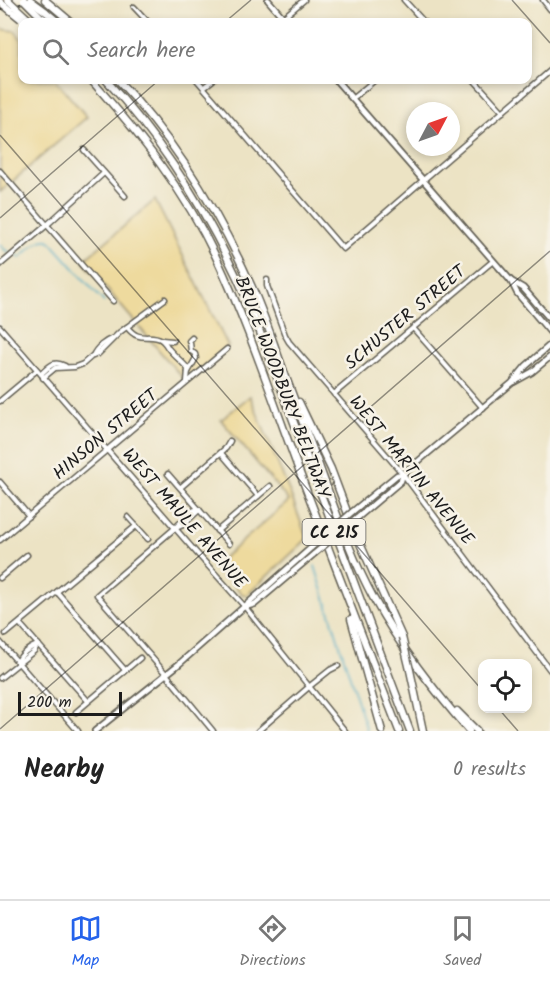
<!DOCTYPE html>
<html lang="en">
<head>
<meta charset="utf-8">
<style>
  :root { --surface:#fff; --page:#f6f6f6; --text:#222; --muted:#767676; --line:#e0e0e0; --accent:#2563eb }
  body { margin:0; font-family:Kalam,sans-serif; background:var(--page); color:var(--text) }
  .controls { position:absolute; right:18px; bottom:18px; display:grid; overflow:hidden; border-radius:12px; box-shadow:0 3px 9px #0003 }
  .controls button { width:54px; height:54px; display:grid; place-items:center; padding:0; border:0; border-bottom:2px solid var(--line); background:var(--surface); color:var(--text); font:30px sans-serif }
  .compass { position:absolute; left:406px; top:102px; width:54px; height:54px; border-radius:50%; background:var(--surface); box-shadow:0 3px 9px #0003; rotate:49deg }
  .scale { position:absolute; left:18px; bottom:15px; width:104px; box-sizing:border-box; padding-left:6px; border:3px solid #1c1c1c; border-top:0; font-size:16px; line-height:21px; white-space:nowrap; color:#1c1c1c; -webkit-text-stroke:4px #f7f3e8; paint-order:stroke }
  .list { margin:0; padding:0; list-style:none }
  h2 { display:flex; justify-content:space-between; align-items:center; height:78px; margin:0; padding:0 24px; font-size:26px }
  h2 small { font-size:20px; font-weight:400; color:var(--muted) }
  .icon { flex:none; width:33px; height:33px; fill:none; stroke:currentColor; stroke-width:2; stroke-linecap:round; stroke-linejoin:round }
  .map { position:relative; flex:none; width:550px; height:731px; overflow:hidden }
  .search { position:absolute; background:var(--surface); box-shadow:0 3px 9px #0003; left:18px; right:18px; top:18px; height:66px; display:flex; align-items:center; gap:15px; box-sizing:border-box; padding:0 21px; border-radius:12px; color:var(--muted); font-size:22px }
  .sheet { height:168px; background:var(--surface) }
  nav { display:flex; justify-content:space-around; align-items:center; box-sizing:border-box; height:84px; border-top:2px solid var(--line); background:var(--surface); font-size:16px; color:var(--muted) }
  nav a { display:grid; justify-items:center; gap:3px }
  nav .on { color:var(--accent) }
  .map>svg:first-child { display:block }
</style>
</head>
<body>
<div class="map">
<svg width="550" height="731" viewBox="0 0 550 731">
  <rect width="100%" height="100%" fill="#f7f3e8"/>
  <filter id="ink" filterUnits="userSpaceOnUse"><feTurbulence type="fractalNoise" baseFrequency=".0167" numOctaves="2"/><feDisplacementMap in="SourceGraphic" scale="12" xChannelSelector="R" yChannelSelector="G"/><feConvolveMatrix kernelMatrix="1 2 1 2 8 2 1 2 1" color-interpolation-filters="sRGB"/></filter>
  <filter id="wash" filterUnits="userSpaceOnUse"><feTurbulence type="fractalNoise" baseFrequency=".008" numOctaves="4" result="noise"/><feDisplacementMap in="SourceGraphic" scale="24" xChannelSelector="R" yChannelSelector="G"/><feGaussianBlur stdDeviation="1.35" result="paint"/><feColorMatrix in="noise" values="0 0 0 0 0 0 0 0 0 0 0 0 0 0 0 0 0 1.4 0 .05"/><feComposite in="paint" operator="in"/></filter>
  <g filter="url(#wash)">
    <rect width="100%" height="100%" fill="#ece3c4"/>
    <!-- sand -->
    <g fill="#eeda9e" stroke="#857b5d" stroke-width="1.5">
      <path d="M0,29L15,31L22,40V80H55L87,117L0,192Z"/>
      <path d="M155,200L228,346L186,382L83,261Z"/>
      <path d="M250,396L292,498L307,539L247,595L242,594L216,564L289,501L221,420Z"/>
    </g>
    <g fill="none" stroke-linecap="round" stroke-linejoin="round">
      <!-- stream -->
      <g stroke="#44a8c4" stroke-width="1.5">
        <path d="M0,245L5,250L11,253"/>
        <path d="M16,254L20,258C28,251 38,238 49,240L104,302"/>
        <path d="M315,566L367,731"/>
      </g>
    </g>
  </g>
  <g filter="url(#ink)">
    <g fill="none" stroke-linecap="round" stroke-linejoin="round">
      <!-- minor casing -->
      <g stroke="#656257" stroke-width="7">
        <g id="minor">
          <path d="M404,0L424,22"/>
          <path d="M543,0L550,9"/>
          <path d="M134,7L148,22"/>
          <path d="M278,22L304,0"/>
          <path d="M197,80L343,249L550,71"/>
          <path d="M474,80L503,112"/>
          <path d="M204,87L213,80"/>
          <path d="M353,98L375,80"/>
          <path d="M84,150L125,196"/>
          <path d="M0,171L113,301"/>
          <path d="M0,265L48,224L104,173"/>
          <path d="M267,280V286L285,335L289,342L403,474L550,670"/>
          <path d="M0,327L194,550L245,607L345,731"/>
          <path d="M127,327C140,344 149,332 162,340C164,342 167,346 168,348C174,356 182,361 188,369L187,382"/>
          <path d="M413,328L483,408"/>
          <path d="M162,340L173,341"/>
          <path d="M93,356C96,348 105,341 113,338"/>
          <path d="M188,372L196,358L195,354L191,351L190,343L189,341L192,338"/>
          <path d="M41,374C50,366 53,360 65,366"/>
          <path d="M43,378L55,368L75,367L83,364L92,356L98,354L120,332L165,299"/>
          <path d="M334,394L493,261"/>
          <path d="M0,401L37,370"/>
          <path d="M221,453L258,496"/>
          <path d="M168,474L229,544"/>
          <path d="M0,482L29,516"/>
          <path d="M181,487L226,448L230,441"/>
          <path d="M199,509L192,511L175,528L97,595L166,674L213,731"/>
          <path d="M128,517L148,539"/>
          <path d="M176,528L183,525L198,511"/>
          <path d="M217,531L270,486"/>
          <path d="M0,540L227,349"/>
          <path d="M0,578L27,555"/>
          <path d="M57,592L125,670"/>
          <path d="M20,624L88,701"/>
          <path d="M6,634L136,526"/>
          <path d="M0,642L78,731"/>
          <path d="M18,661C22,653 29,648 37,645"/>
          <path d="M0,678L34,651L38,644"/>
          <path d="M76,712L140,658"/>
          <path d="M258,731L310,686L330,670L338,666"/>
        </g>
      </g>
      <!-- major casing -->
      <g stroke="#656257" stroke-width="8">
        <g id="major">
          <path d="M268,0L287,22"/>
          <path d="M336,80L511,281L517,293L550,332"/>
          <path d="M511,281L523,288L550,319"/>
          <path d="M514,382L532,372L550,357"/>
          <path d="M352,512L397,475L403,474L512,383L526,366L550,345"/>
          <path d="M356,519L401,481L403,474"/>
          <path d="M245,607L255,604L314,554"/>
          <path d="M95,731L179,664L312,547"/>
        </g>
      </g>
      <!-- highway casing -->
      <g stroke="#656257" stroke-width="9">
        <g id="highway">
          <path d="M45,0L71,22"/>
          <path d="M45,11L58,22"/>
          <path d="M40,16L48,22"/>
          <path d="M26,17L32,22"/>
          <path d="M91,80C139,133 185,191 216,257C248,325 272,398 298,468C331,556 365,643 399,731"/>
          <path d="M106,80C169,148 216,226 252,311L410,731"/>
          <path d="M118,80C174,139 218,211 251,285C263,311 272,339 282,366C293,397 305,428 317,460C334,506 350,555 374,599C400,647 433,689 469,731"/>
          <path d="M299,402L331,469L354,530L402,637"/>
          <path d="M351,619L382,731"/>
          <path d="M410,670L423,731"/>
          <path d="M457,711L477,731"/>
        </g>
      </g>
      <!-- minor -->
      <use href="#minor" stroke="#fff" stroke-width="4"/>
      <!-- major -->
      <use href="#major" stroke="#fff" stroke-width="4.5"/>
      <!-- highway -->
      <use href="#highway" stroke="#fff" stroke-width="6"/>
      <!-- rail -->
      <path stroke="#1c1c1c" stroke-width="1.5" stroke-dasharray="9 4.5" stroke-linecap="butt" d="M0,10L33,0"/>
      <!-- major-bridge casing -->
      <g stroke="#656257" stroke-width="8" stroke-linecap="butt">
        <g id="major-bridge">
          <path d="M312,547L352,512"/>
          <path d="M314,554L356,519"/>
        </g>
      </g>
      <!-- highway-bridge casing -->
      <g stroke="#656257" stroke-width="9" stroke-linecap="butt">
        <g id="highway-bridge">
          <path d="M8,0L26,17"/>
          <path d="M24,0L40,16"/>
          <path d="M30,0L45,11"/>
          <path d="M0,2L21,19"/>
          <path d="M402,637L410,670"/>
        </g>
      </g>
      <!-- major-bridge -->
      <use href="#major-bridge" stroke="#fff" stroke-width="4.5"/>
      <!-- highway-bridge -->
      <use href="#highway-bridge" stroke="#fff" stroke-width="6"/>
    </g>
  </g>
  <!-- ticks -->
  <path fill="none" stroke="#1c1c1c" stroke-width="1.5" stroke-opacity="0.45" d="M512,0L550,43M225,22L251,0M0,135L482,690M0,218L159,80M498,708L518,731M0,729L550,251"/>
  <g text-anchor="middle" stroke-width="5" stroke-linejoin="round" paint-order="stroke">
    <!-- shield labels -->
    <rect fill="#f7f3e8" stroke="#5e5c59" stroke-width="1.5" x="302.5" y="519" width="63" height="26" rx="4.5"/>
    <g font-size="16" font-weight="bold" fill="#1c1c1c">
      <text x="334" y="538">CC 215</text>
    </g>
    <!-- street labels -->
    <g font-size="18" fill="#1c1c1c" stroke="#f7f3e8">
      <text transform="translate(405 317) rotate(-40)" y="6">SCHUSTER STREET</text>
      <text transform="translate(283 387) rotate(69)" y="6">BRUCE WOODBURY BELTWAY</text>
      <text transform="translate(105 434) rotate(-40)" y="6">HINSON STREET</text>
      <text transform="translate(412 470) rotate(51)" y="6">WEST MARTIN AVENUE</text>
      <text transform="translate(185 518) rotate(49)" y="6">WEST MAULE AVENUE</text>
    </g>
  </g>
</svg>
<div class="controls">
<button><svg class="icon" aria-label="locate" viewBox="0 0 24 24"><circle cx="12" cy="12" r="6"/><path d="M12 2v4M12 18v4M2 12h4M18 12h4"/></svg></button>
</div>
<svg class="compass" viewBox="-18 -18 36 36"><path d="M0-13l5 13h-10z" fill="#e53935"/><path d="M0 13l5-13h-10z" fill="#767676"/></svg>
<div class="scale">200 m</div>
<div class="search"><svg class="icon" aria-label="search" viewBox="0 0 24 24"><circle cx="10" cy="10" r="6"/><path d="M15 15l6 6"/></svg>Search here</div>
</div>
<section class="sheet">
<h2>Nearby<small>0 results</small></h2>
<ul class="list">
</ul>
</section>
<nav>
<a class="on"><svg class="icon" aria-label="map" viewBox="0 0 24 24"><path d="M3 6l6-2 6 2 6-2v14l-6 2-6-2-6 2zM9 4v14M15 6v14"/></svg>Map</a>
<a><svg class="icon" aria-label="directions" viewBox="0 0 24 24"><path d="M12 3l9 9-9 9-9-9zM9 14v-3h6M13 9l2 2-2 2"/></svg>Directions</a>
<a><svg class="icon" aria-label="saved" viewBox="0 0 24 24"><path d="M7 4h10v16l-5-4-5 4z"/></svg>Saved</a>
</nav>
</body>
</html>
